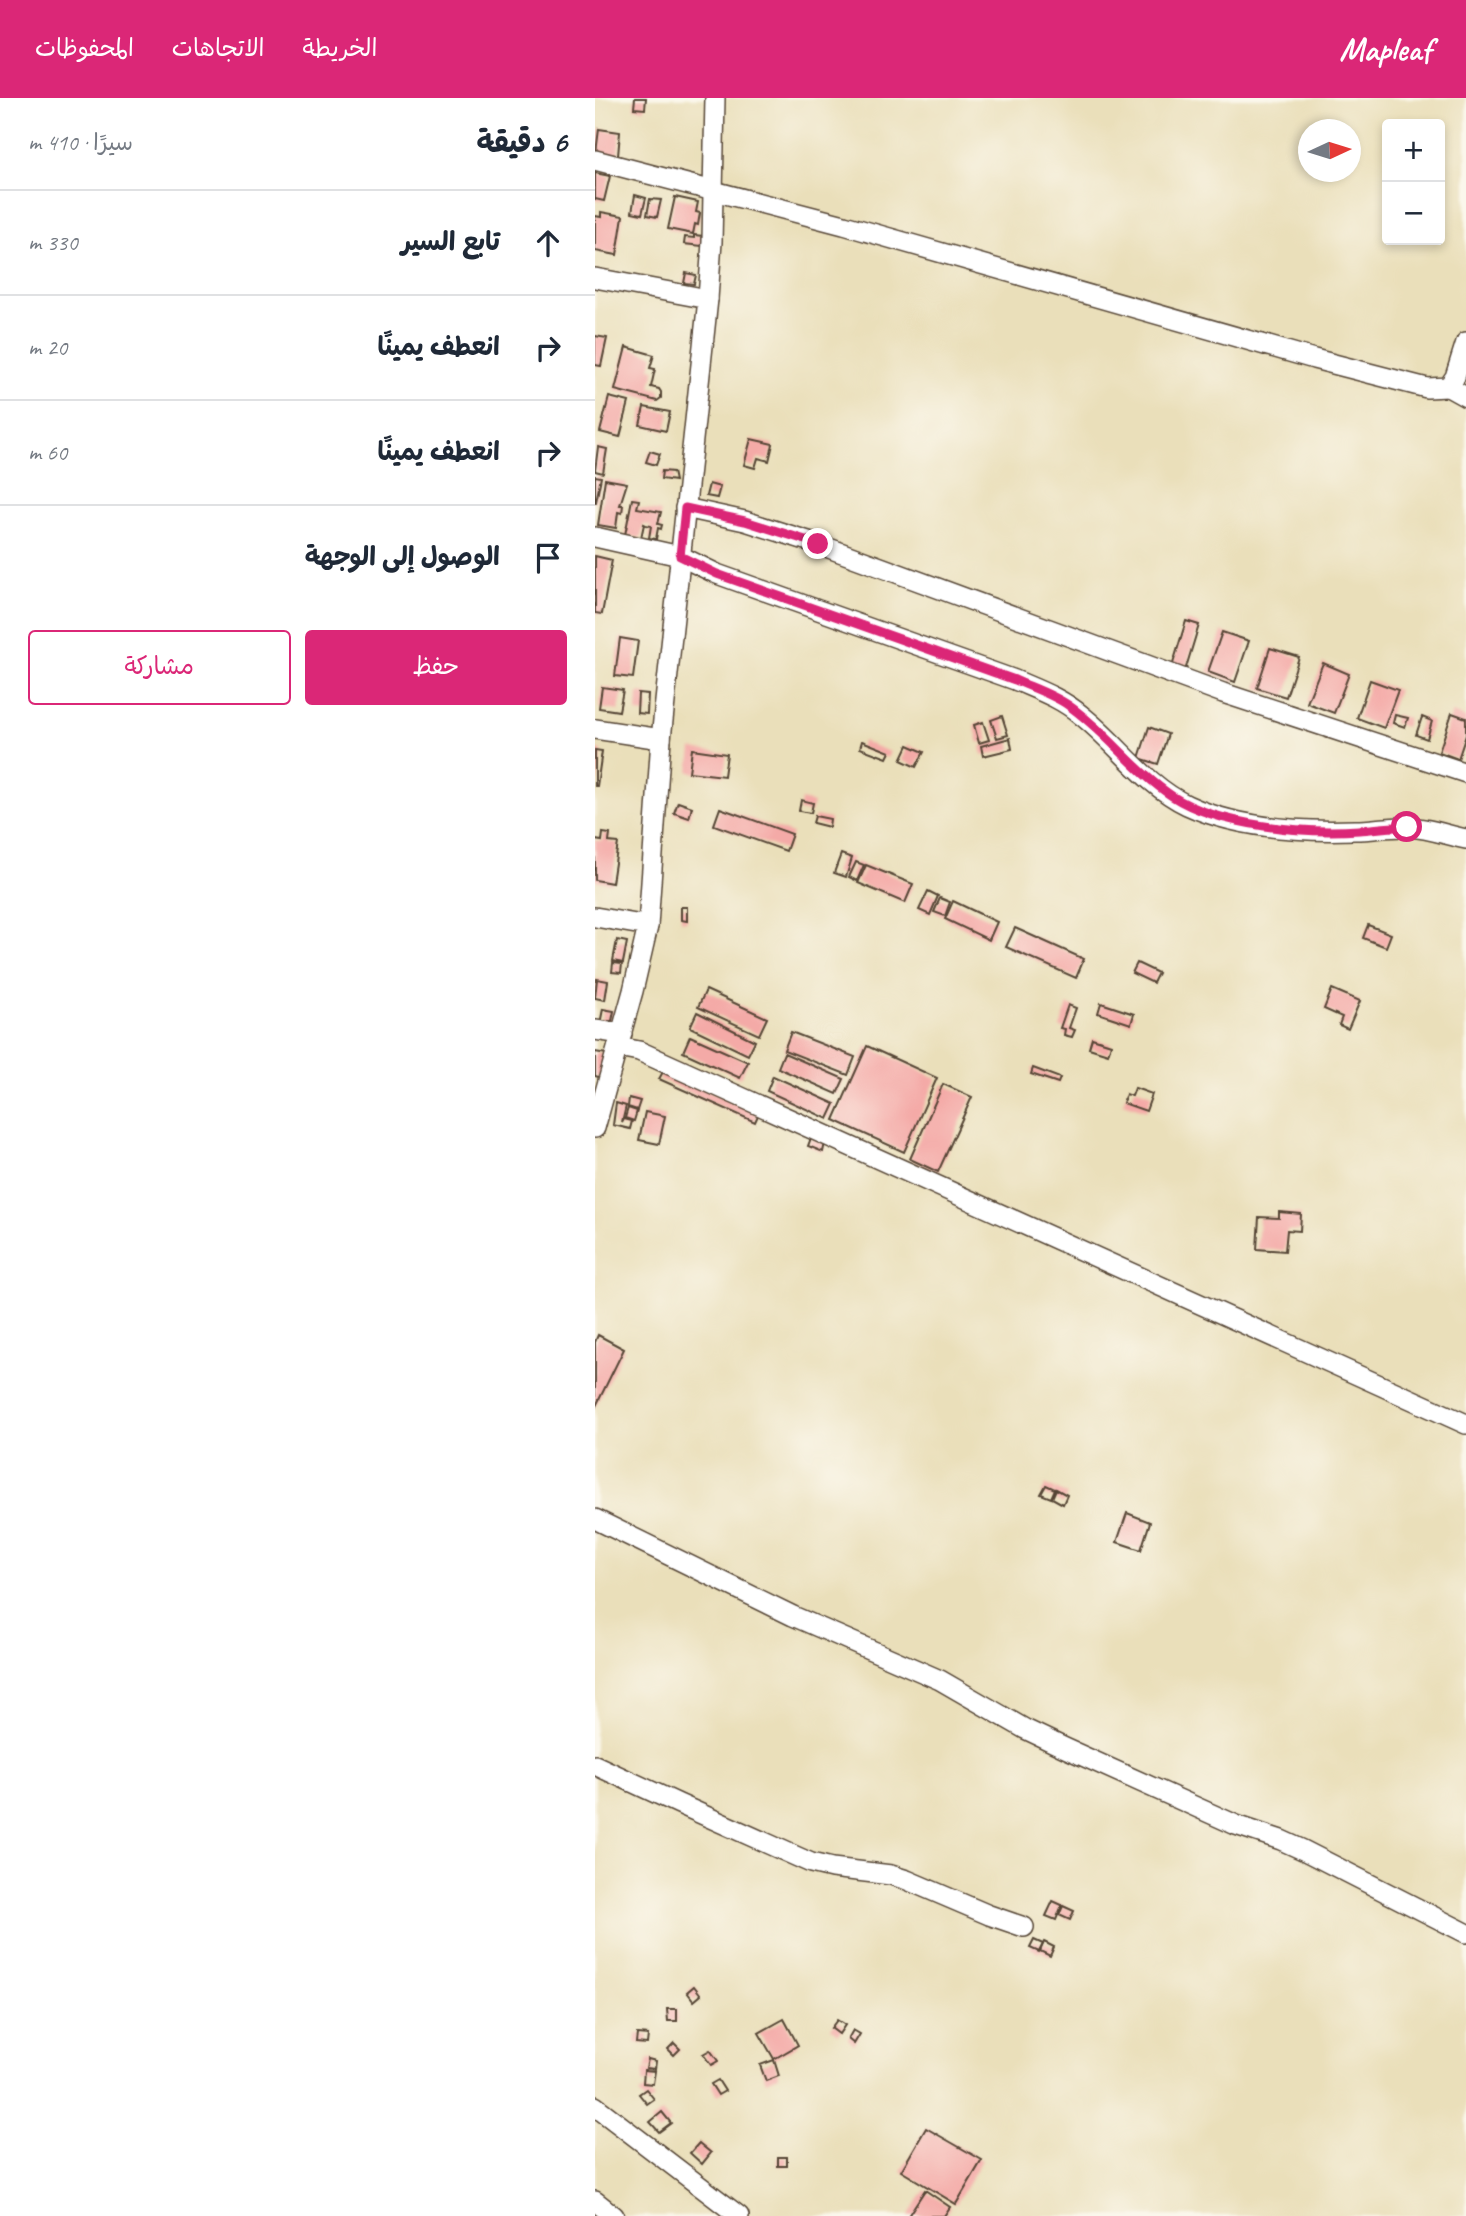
<!DOCTYPE html>
<html lang="ar">
<head>
<meta charset="utf-8">
<style>
  :root { --surface:#fff; --page:#f6f6f7; --text:#1f2937; --muted:#747a83; --line:#e0e1e3; --accent:#db2777 }
  body { margin:0; font-family:Caveat,"Playpen Sans Arabic",sans-serif; background:var(--page); color:var(--text); direction:rtl }
  .controls { position:absolute; right:21px; top:21px; display:grid; overflow:hidden; border-radius:7px; box-shadow:0 4px 10px #0003 }
  .controls button { width:63px; height:63px; display:grid; place-items:center; padding:0; border:0; border-bottom:2px solid var(--line); background:var(--surface); color:var(--text); font:35px sans-serif }
  .compass { position:absolute; left:703px; top:21px; width:63px; height:63px; border-radius:50%; background:var(--surface); box-shadow:0 4px 10px #0003; rotate:86deg }
  .stop { position:absolute; width:21px; height:21px; margin:-16px; border:5px solid #db2777; border-radius:50%; background:#fff }
  .stop.end { background:#db2777; border-color:#fff; box-shadow:0 2px 7px #0008 }
  .list { margin:0; padding:0; list-style:none }
  h2 { display:flex; justify-content:space-between; align-items:center; height:91px; margin:0; padding:0 28px; font-size:30px }
  h2 small { font-size:23px; font-weight:400; color:var(--muted) }
  .list li { display:grid; grid-template-columns:46px 1fr auto; gap:21px; align-items:center; box-sizing:border-box; height:105px; padding:0 28px; border-top:2px solid var(--line) }
  .list b { display:block; font-size:26px; white-space:nowrap }
  .list em { font-size:23px; font-style:normal; color:var(--muted) }
  .actions { display:flex; gap:14px; padding:21px 28px }
  .actions a { flex:1; padding:16px 0; border:2px solid var(--accent); border-radius:7px; text-align:center; font-size:24px; color:var(--accent) }
  .actions .main { background:var(--accent); color:#fff }
  .icon { flex:none; width:38px; height:38px; fill:none; stroke:currentColor; stroke-width:2; stroke-linecap:round; stroke-linejoin:round }
  .map { position:relative; flex:none; width:871px; height:2118px; overflow:hidden; direction:ltr }
  header { display:flex; align-items:center; gap:42px; box-sizing:border-box; height:98px; padding:0 35px; background:var(--accent); color:#fff }
  header strong { font-size:33px }
  nav { display:flex; gap:38px; margin-inline-start:auto; font-size:24px }
  main { display:flex }
  aside { flex:1; background:var(--surface) }
  .map>svg:first-child { display:block }
</style>
</head>
<body>
<header>
<strong>Mapleaf</strong>
<nav><a>الخريطة</a><a>الاتجاهات</a><a>المحفوظات</a></nav>
</header>
<main>
<div class="map">
<svg width="871" height="2118" viewBox="0 0 871 2118">
  <rect width="100%" height="100%" fill="#fbf7ec"/>
  <filter id="ink" filterUnits="userSpaceOnUse"><feTurbulence type="fractalNoise" baseFrequency=".0143" numOctaves="2"/><feDisplacementMap in="SourceGraphic" scale="14" xChannelSelector="R" yChannelSelector="G"/><feConvolveMatrix kernelMatrix="1 2 1 2 8 2 1 2 1" color-interpolation-filters="sRGB"/></filter>
  <filter id="wash" filterUnits="userSpaceOnUse"><feTurbulence type="fractalNoise" baseFrequency=".00686" numOctaves="4" result="noise"/><feDisplacementMap in="SourceGraphic" scale="28" xChannelSelector="R" yChannelSelector="G"/><feGaussianBlur stdDeviation="1.57" result="paint"/><feColorMatrix in="noise" values="0 0 0 0 0 0 0 0 0 0 0 0 0 0 0 0 0 1.4 0 .05"/><feComposite in="paint" operator="in"/></filter>
  <g filter="url(#wash)">
    <rect width="100%" height="100%" fill="#eadfba"/>
    <g id="blocks">
      <!-- building -->
      <g fill="#f4aaa7">
        <path d="M40,0H51L50,11L39,10Z"/>
        <path d="M4,31L25,34L23,58L1,55Z"/>
        <path d="M0,75L15,78L9,103L0,101Z"/>
        <path d="M40,97L51,100L47,116L37,114Z"/>
        <path d="M80,99L103,104L101,114L105,115L103,127L100,126L98,136L73,131Z"/>
        <path d="M55,101L66,102L62,119L52,117Z"/>
        <path d="M6,114L28,118L22,157L0,153V118L6,119Z"/>
        <path d="M99,137L108,138L107,148L89,146L90,139L99,140Z"/>
        <path d="M91,175L101,177L99,186L89,185Z"/>
        <path d="M0,238L12,240L6,268L0,267Z"/>
        <path d="M31,249L59,257L55,270L60,271L56,289L64,291L66,294V300L62,303L20,292Z"/>
        <path d="M14,299L34,304L25,339L5,334Z"/>
        <path d="M49,309L75,314L71,333L45,327Z"/>
        <path d="M156,341L178,346L174,363L163,360L160,370L149,367Z"/>
        <path d="M3,349L12,351L8,375L0,373Z"/>
        <path d="M55,353L65,356L61,367L51,364Z"/>
        <path d="M67,373L78,374L80,383L66,381Z"/>
        <path d="M0,378L6,379L1,404H0Z"/>
        <path d="M10,381L32,385L25,407H28L27,415L23,414L21,430L3,427Z"/>
        <path d="M114,386L125,389L122,400L111,398Z"/>
        <path d="M37,401L44,402L42,410L66,414L63,426L67,427L66,431L63,430L61,441L54,440L56,428L51,427L49,426L46,440L30,437Z"/>
        <path d="M0,458L17,462L7,516L0,515Z"/>
        <path d="M591,523L604,527L590,573L577,569Z"/>
        <path d="M627,534L654,543L640,584L613,574Z"/>
        <path d="M25,540L43,543L38,580L20,578Z"/>
        <path d="M675,550L704,559L691,599L662,590Z"/>
        <path d="M728,565L754,576L739,615L712,605Z"/>
        <path d="M775,582L803,592L789,630L762,620Z"/>
        <path d="M7,589L28,592L24,613L4,610Z"/>
        <path d="M43,595L53,596L52,616L42,615Z"/>
        <path d="M857,615L871,620V637L863,661L844,654Z"/>
        <path d="M800,617L813,620L810,629L798,625Z"/>
        <path d="M407,618L413,637L402,640L396,622Z"/>
        <path d="M827,619L837,623L832,641L821,637Z"/>
        <path d="M388,624L394,642L384,645L379,627Z"/>
        <path d="M554,629L573,636L563,666L544,660Z"/>
        <path d="M415,640L417,651L388,658L386,648Z"/>
        <path d="M267,643L295,654L292,660L265,650Z"/>
        <path d="M313,647L329,654L321,669L306,662Z"/>
        <path d="M97,651L132,656L129,678L94,674Z"/>
        <path d="M0,652L7,653L2,688H0Z"/>
        <path d="M206,702L218,705L216,715L204,713Z"/>
        <path d="M83,704L97,709L94,720L79,715Z"/>
        <path d="M125,710L197,736L191,753L119,727Z"/>
        <path d="M220,718L235,721L234,729L218,725Z"/>
        <path d="M8,735L15,736L14,744L23,745L17,785L0,782V742L7,743Z"/>
        <path d="M246,756L257,760L251,779L239,775Z"/>
        <path d="M261,764L269,767L262,783L254,779Z"/>
        <path d="M271,767L318,786L310,805L263,785Z"/>
        <path d="M333,793L343,798L335,817L324,812Z"/>
        <path d="M345,800L355,804L350,818L339,814Z"/>
        <path d="M358,803L402,824L394,842L350,821Z"/>
        <path d="M86,809H92V823L86,822Z"/>
        <path d="M773,827L796,836L791,849L768,840Z"/>
        <path d="M420,830L489,861L481,880L411,849Z"/>
        <path d="M22,842L32,844L28,865L18,863Z"/>
        <path d="M18,865L27,866L26,875L17,874Z"/>
        <path d="M542,865L563,875L558,885L537,875Z"/>
        <path d="M2,881L13,883L10,902L0,900Z"/>
        <path d="M737,891L765,903L753,931L744,927L747,919L729,911Z"/>
        <path d="M111,892L172,920L164,937L103,909Z"/>
        <path d="M506,905L539,916L536,926L503,915Z"/>
        <path d="M473,907L481,910L474,930L480,932L477,939L469,937L470,931L465,930Z"/>
        <path d="M8,911L19,913L17,923H14L13,928L5,926Z"/>
        <path d="M102,914L160,943L153,957L95,929Z"/>
        <path d="M196,934L260,959L253,977L189,952Z"/>
        <path d="M95,938L153,964L145,980L88,954Z"/>
        <path d="M497,940L516,946L513,956L494,950Z"/>
        <path d="M272,948L342,980L309,1054L239,1022Z"/>
        <path d="M0,954L12,956L7,980L0,978Z"/>
        <path d="M189,955L249,981L242,996L183,970Z"/>
        <path d="M438,970L465,980L463,985L436,976Z"/>
        <path d="M69,972L164,1015L160,1024L64,981Z"/>
        <path d="M178,978L240,1006L233,1021L172,993Z"/>
        <path d="M348,986L377,999L343,1074L315,1061Z"/>
        <path d="M540,990L557,996L551,1013L528,1005L531,996L537,998Z"/>
        <path d="M34,1000L45,1003L42,1012L33,1009Z"/>
        <path d="M21,1005L31,1008L27,1025L29,1021L37,1023L35,1031L18,1027Z"/>
        <path d="M33,1010L42,1013L39,1023L30,1020Z"/>
        <path d="M50,1014L70,1018L64,1046L44,1042Z"/>
        <path d="M216,1040L230,1045L228,1054L213,1048Z"/>
        <path d="M684,1114L706,1116L705,1133L692,1132L690,1153L662,1151L664,1119L684,1120Z"/>
        <path d="M3,1237L29,1251L0,1310V1244Z"/>
        <path d="M451,1387L460,1391L456,1400L446,1396Z"/>
        <path d="M461,1391L472,1397L468,1406L457,1400Z"/>
        <path d="M532,1415L555,1424L546,1452L522,1444Z"/>
        <path d="M458,1803L467,1807L461,1822L451,1818Z"/>
        <path d="M468,1808L479,1813L475,1822L464,1817Z"/>
        <path d="M439,1842L448,1846L444,1854L435,1850Z"/>
        <path d="M449,1844L459,1849L455,1858L445,1853Z"/>
        <path d="M99,1888L106,1897L99,1903L92,1894Z"/>
        <path d="M72,1911H82V1923H73Z"/>
        <path d="M189,1921L203,1947L179,1961L164,1935Z"/>
        <path d="M242,1922L250,1927L244,1936L236,1930Z"/>
        <path d="M258,1932L265,1936L259,1946L253,1941Z"/>
        <path d="M42,1936L53,1937L52,1946L41,1945Z"/>
        <path d="M79,1945L85,1951L79,1957L73,1951Z"/>
        <path d="M115,1952L123,1963L116,1967L108,1956Z"/>
        <path d="M53,1961L61,1963L60,1971L51,1970Z"/>
        <path d="M179,1962L184,1978L171,1983L165,1967Z"/>
        <path d="M49,1972L60,1973L58,1986L48,1985Z"/>
        <path d="M123,1982L130,1993L123,1997L116,1986Z"/>
        <path d="M51,1991L59,2001L52,2006L44,1996Z"/>
        <path d="M67,2014L76,2025L64,2034L55,2024Z"/>
        <path d="M331,2030L387,2062L361,2106L306,2073Z"/>
        <path d="M104,2045L116,2055L107,2066L95,2055Z"/>
        <rect x="183" y="2059" width="9" height="9"/>
        <path d="M330,2092L355,2109L349,2118H313Z"/>
      </g>
    </g>
  </g>
  <g filter="url(#ink)">
    <use href="#blocks" fill-opacity="0" stroke="#554535" stroke-width="2"/>
    <g fill="none" stroke-linecap="round" stroke-linejoin="round">
      <!-- street casing -->
      <g stroke="#554535" stroke-width="22">
        <g id="street">
          <path d="M0,62L249,127L719,261L832,290L853,289L860,279L871,244"/>
          <path d="M0,180L113,201"/>
          <path d="M853,289L871,299"/>
          <path d="M90,410L150,423L223,446L628,595L871,675"/>
          <path d="M0,439L85,458L122,476L420,582C443,592 466,600 486,617C522,645 550,687 592,707C642,730 705,734 760,732C778,732 795,728 814,729C833,730 852,737 871,741"/>
          <path d="M0,631L66,641"/>
          <path d="M0,819L53,828"/>
          <path d="M0,932L27,936"/>
          <path d="M23,949L44,953L871,1326"/>
          <path d="M0,1030L38,893L53,828L66,641L113,201L117,144L120,0"/>
          <path d="M0,1421L198,1518L345,1582L430,1631L470,1650L641,1727L686,1742L708,1752L871,1835"/>
          <path d="M0,1667L84,1706L216,1765L237,1770L296,1777L312,1782L394,1817L429,1829"/>
          <path d="M0,2008L144,2118"/>
          <path d="M0,2103L19,2118"/>
        </g>
      </g>
      <!-- street -->
      <use href="#street" stroke="#fff" stroke-width="19"/>
    </g>
  </g>
  <g fill="none" stroke-linecap="round" stroke-linejoin="round" filter="url(#ink)">
    <!-- route -->
    <path stroke="#db2777" stroke-width="9" d="M223,446L150,423L90,410L85,458L122,476L420,582C438,590 457,596 473,607C511,633 539,673 577,698C623,728 711,736 764,732C781,731 796,728 812,729"/>
  </g>
</svg>
<div class="controls">
<button>+</button>
<button>−</button>
</div>
<svg class="compass" viewBox="-18 -18 36 36"><path d="M0-13l5 13h-10z" fill="#e53935"/><path d="M0 13l5-13h-10z" fill="#747a83"/></svg>
<div class="stop" style="left:812px;top:729px"></div>
<div class="stop end" style="left:223px;top:446px"></div>
</div>
<aside>
<h2>6 دقيقة<small>سيرًا · 410 m</small></h2>
<ul class="list">
<li><svg class="icon" aria-label="ahead" viewBox="0 0 24 24"><path d="M12 20V5M6 11l6-6 6 6"/></svg><div><b>تابع السير</b></div><em>330 m</em></li>
<li><svg class="icon" aria-label="right" viewBox="0 0 24 24"><path d="M7 20v-9h11M14 6l5 5-5 5"/></svg><div><b>انعطف يمينًا</b></div><em>20 m</em></li>
<li><svg class="icon" aria-label="right" viewBox="0 0 24 24"><path d="M7 20v-9h11M14 6l5 5-5 5"/></svg><div><b>انعطف يمينًا</b></div><em>60 m</em></li>
<li><svg class="icon" aria-label="arrive" viewBox="0 0 24 24"><path d="M6 21V4h12l-3 4 3 4H6"/></svg><div><b>الوصول إلى الوجهة</b></div></li>
</ul>
<div class="actions"><a class="main">حفظ</a><a>مشاركة</a></div>
</aside>
</main>
</body>
</html>
